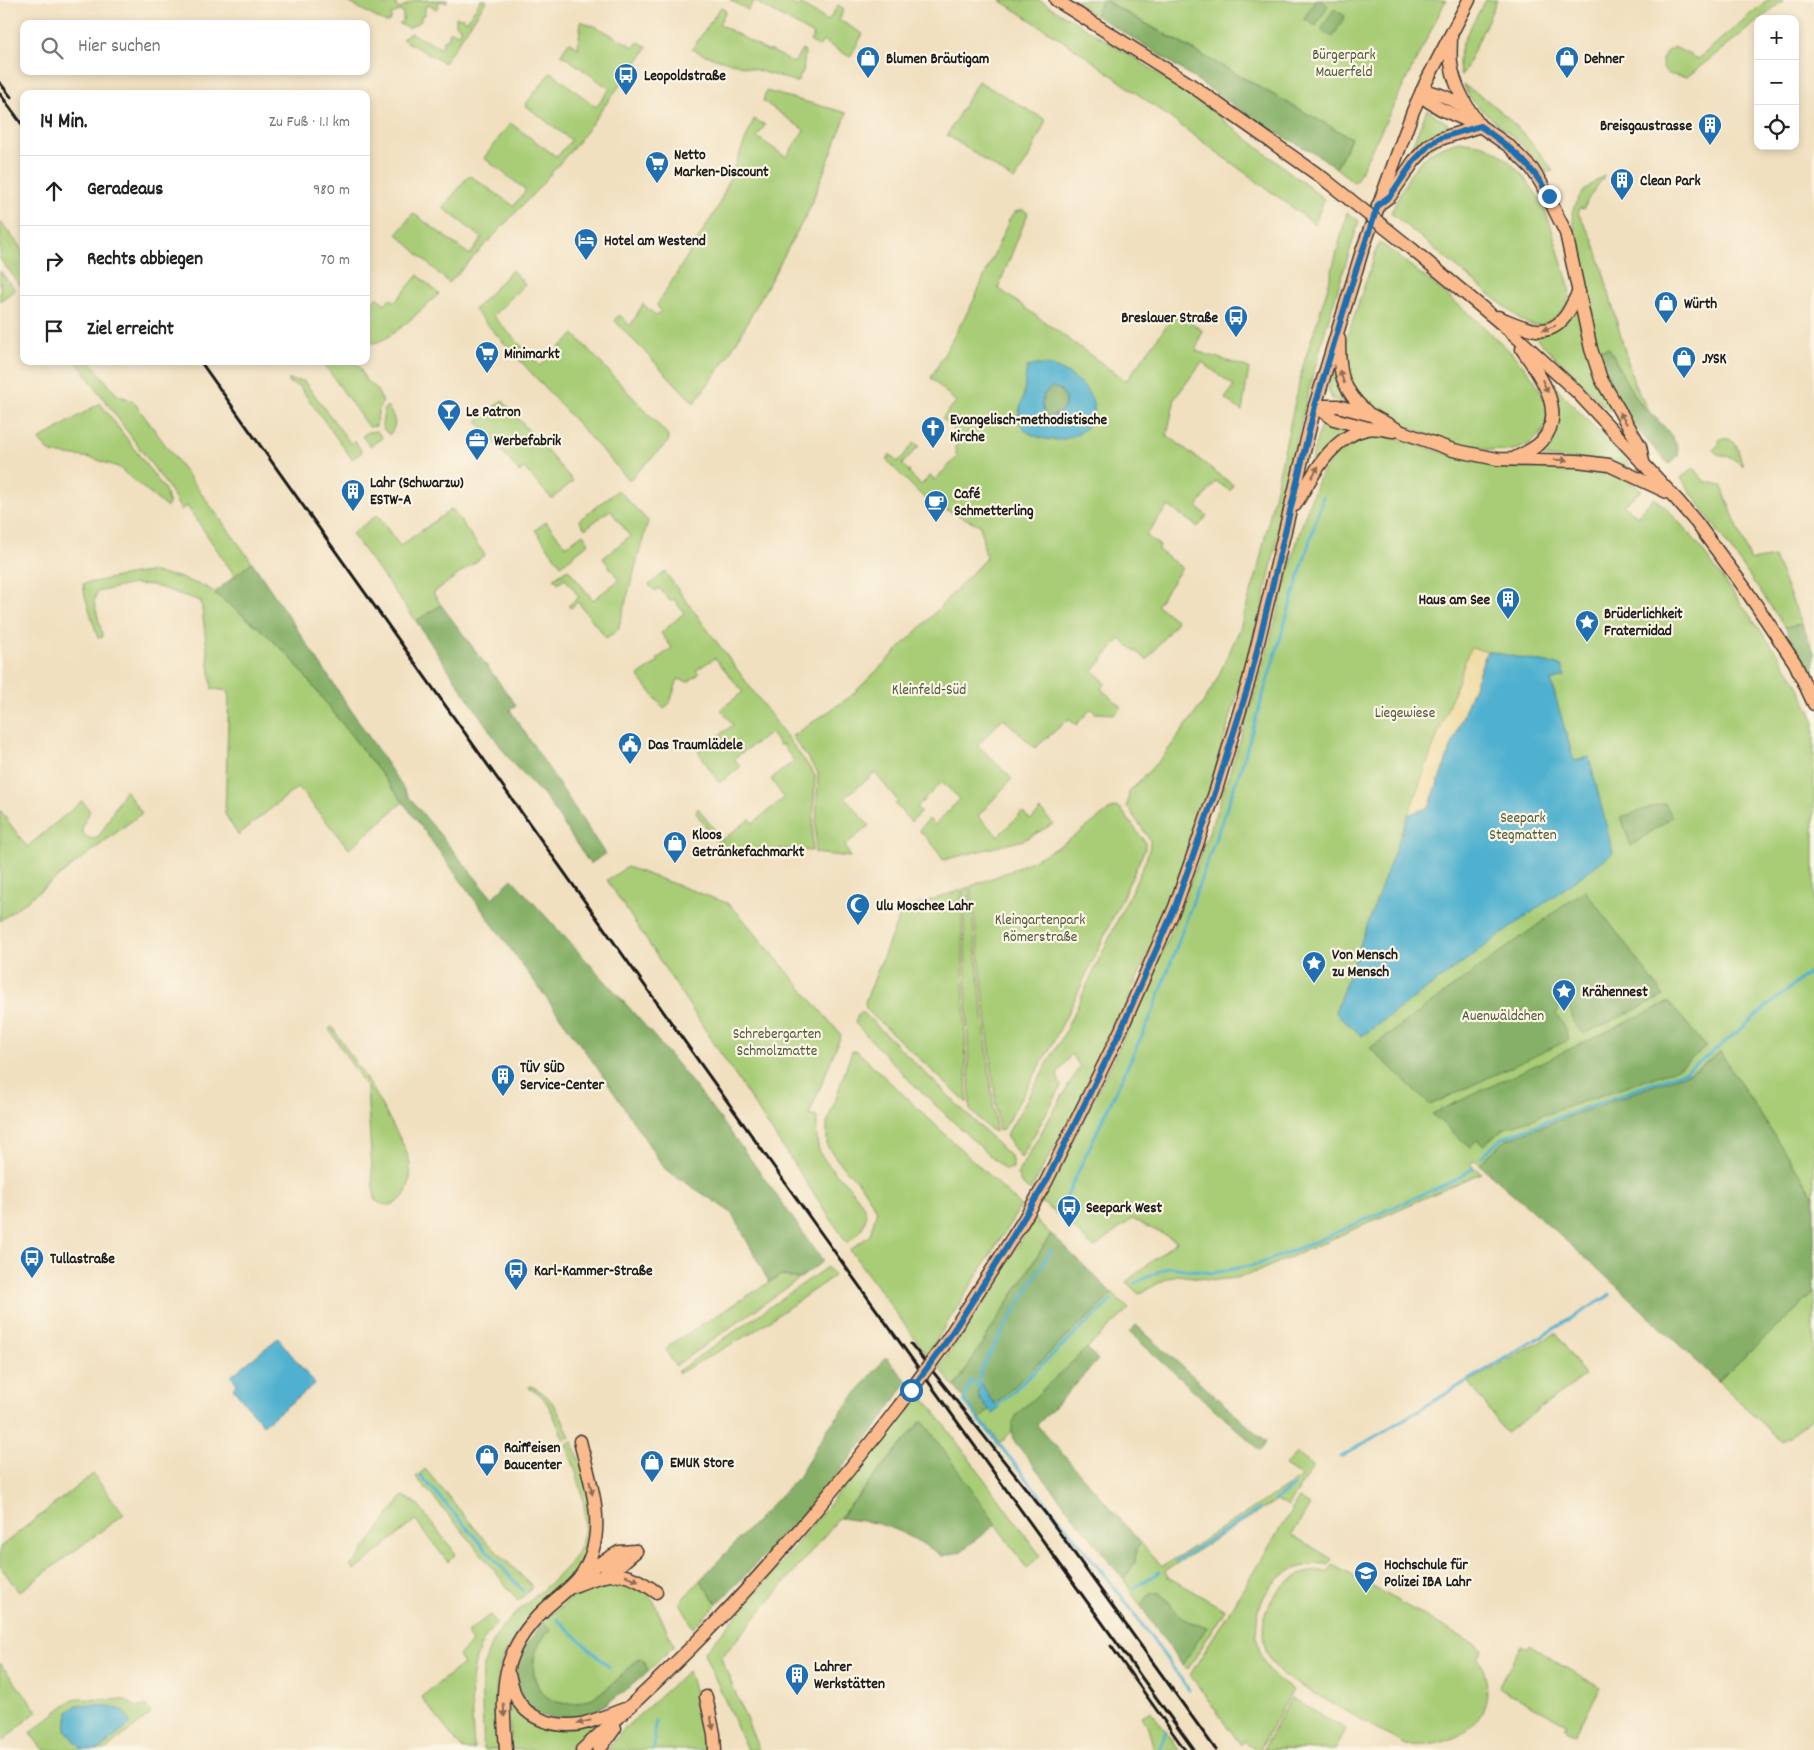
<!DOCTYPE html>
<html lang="de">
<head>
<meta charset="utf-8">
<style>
  :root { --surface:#fff; --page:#f6f6f6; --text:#222; --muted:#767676; --line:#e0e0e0 }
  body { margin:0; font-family:Dekko,sans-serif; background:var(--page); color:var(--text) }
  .controls { position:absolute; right:15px; top:15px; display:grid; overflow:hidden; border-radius:10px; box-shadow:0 2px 8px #0003 }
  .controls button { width:45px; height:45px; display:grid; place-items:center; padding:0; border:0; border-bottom:1px solid var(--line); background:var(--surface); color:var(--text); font:25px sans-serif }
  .stop { position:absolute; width:15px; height:15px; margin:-11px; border:4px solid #1f6fb2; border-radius:50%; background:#fff }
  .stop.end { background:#1f6fb2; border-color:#fff; box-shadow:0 1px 5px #0008 }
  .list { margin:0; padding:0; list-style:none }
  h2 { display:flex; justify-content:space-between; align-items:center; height:65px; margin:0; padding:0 20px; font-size:21px }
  h2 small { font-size:16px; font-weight:400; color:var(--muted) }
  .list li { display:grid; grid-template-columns:32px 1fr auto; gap:15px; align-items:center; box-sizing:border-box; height:70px; padding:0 20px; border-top:1px solid var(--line) }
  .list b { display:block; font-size:19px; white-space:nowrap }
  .list em { font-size:16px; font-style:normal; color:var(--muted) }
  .icon { flex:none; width:28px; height:28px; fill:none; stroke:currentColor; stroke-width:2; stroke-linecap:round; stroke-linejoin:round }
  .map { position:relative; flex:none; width:1814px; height:1750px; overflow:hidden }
  .search { position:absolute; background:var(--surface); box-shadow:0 2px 8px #0003; left:20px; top:20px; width:350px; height:55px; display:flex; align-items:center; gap:12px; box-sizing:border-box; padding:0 18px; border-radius:10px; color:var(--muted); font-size:19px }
  .panel { position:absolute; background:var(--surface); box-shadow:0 2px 8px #0003; left:20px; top:90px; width:350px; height:275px; border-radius:10px }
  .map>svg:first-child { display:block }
</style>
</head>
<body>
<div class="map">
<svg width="1814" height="1750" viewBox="0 0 1814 1750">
  <rect width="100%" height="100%" fill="#fcf5e5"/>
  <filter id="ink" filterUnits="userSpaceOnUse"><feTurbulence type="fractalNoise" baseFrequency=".02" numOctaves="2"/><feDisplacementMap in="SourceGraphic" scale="10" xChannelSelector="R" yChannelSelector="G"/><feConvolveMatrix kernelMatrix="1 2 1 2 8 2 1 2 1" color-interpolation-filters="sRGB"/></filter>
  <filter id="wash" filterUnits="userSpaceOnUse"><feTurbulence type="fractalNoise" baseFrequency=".0096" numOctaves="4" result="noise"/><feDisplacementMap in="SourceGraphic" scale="20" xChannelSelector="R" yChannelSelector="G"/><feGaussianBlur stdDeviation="1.12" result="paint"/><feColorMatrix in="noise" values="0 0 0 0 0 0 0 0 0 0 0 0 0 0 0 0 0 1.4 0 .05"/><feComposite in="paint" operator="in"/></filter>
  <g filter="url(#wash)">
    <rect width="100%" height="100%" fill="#f1e0c0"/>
    <!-- green -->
    <g fill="#a9cd77" stroke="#62744a">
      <path d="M357,0H375L386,6L392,0L396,2V7L400,9L415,0H448L446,3L442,1L438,3L439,7L436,9L429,5L425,7V15L421,16V21L409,28L399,24L403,21V13L399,11L391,15V20L386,23L350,3Z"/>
      <path d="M481,0H487L444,63L402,39L410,33L440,48L443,45L442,41L449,38V33L452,31L457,34L460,31V27L456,25V17L463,18L467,21Z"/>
      <path d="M730,0H785L798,7L800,4L828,21L838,5L844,9L839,20L863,34L850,57L823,41L819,47L810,41L814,35L754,1L748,10Z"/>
      <path d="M1000,0H1039L1135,58L1204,105L1324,199L1315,224L1083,54Z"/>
      <path d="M1072,0H1103L1095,15Z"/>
      <path d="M1104,0H1446L1355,183L1336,168L1351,138Z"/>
      <path d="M1486,0H1497L1466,68L1461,76C1452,50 1474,22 1486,0Z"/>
      <path d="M1767,0H1784L1687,77C1673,75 1662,77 1662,59L1666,52L1674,47L1698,59Z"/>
      <path d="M721,7L726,11L719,24L769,52L770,50L794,63L802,50L805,52L803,71L797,82L705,55L692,49Z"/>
      <path d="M581,21L592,26L593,25L634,47L638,42L648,47L578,142L534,193L449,283L397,234L413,213L470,255L482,238L443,208L469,175L514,206L526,190L484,158L510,123L557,157L571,140L525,105L551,72L596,107L610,89L561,54L569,42L578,48Z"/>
      <path d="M978,81L1046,120L1028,159L1014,180L947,135Z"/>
      <path d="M1463,85C1500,105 1530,138 1553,171L1547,172C1534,156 1519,142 1503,128C1488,115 1471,104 1463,85Z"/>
      <path d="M766,91L847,113L808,212L741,334L723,364L694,403L614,320L620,315L630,326L643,304L656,316L661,312L657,305L718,207L754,119L765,125L757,137L786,157L804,130L763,101Z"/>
      <path d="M1427,110L1457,130L1405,166L1404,165Z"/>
      <path d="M1459,141C1468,143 1478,143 1486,146C1507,154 1534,186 1543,206C1551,224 1556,243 1561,261C1564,272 1572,287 1569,298C1564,313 1548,328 1531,325C1528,324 1524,322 1521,320L1391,213C1410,174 1415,153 1459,141Z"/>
      <path d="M1605,175L1588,199L1584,209L1579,208L1578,213L1593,240L1602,268L1634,384L1648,410H1645C1632,392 1620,374 1613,354L1596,350L1593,335L1572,214C1577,194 1588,186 1605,175Z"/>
      <path d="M1023,210L1028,213L998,288L1126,381L1176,313L1202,330L1196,351L1249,368L1242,411L1225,399L1234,386L1202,362L1175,398L1167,435L1233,485L1230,491L1216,481L1197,507L1207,516L1198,527L1168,506L1146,535L1160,546L1158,550L1182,568L1157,605L1177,621L1147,660L1120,639L1093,671L1106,683L1101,689L1122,707L1115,714L1095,713L1091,709L1076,725L1069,719L1035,748L1003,718L978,745L1012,779L978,816L998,836L1022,812L1031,820L1041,810L1053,824L1024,840L943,860L935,847L919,830L929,819L935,825L960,799L942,782L917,807L921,812L911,822L895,804L898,801L875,773L845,797L869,826L845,845L850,857L815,853L818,773L792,736L850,697L923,625L986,558L980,525L928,502L887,461L890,454L898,462L915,442L919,446L902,464L910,472L909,473L921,485L930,476L935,480L958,456L955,453L957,451L954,448L963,438L942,418L956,402L931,378L974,300L1010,218L1015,212Z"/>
      <path d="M1347,213L1359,221L1326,327L1310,386L1291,464L1281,521L1263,605L1207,799L1166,911L1117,1026L1076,1108L1030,1191L1021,1183L1017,1174L1080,1066L1071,1054L1057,1075L1061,1087L1021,1158L1006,1136L1063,1036L1146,860L1150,846V840L1127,806L1129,792L1165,754L1203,703L1217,679L1239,631L1257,573L1303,366L1327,290Z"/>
      <path d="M0,221L18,244L24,255V290L0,259Z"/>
      <path d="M1379,242C1412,266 1443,292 1474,318C1493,336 1514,353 1530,374C1540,387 1548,403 1547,420C1547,424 1543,429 1540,433C1534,442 1523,449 1512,450C1473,456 1375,422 1354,389C1345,375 1344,357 1346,341Z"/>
      <path d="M512,270L525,284L493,316L540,366L574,334L667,434L669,441L629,480L474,310Z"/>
      <path d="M0,271L15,290L0,301Z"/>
      <path d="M418,275L439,294C425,306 393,338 377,342C373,344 370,342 366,340V306L368,307L377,297L385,304L390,298L395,302Z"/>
      <path d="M1577,309L1611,409L1609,411L1534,336L1544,335Z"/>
      <path d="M76,361H90L116,394L133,401L252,562L235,576L187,506L181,510L168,487Z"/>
      <path d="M322,361H355L360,368L366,381L375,387L383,402L379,407L376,426L369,427L366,424Z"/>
      <path d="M1333,374L1335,375L1337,381L1349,402L1348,403L1332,399L1328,388Z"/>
      <path d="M288,380L304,381L351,444L355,441L362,452L352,459L299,386L289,383Z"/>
      <path d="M1549,380L1630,465L1627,468L1533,455L1555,400Z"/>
      <path d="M502,400L573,481L552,499L524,468L519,472L477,421Z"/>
      <path d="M100,403L165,490L169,505L166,507L118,467L92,458L51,453L39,440Z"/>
      <path d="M387,406C394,417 399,424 389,435L382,427L384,409Z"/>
      <path d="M1322,421L1349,430L1307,476Z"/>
      <path d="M377,431L382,438L370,446L362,436L368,432Z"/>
      <path d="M1368,434H1379L1450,455L1485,463L1518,468L1575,467L1600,470L1622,476L1642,490L1623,505L1638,516L1639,513L1654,498L1667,509L1694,539L1774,649L1796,681L1814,720V1197L1720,1052L1699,1068L1691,1072L1505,1140L1479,1164L1475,1160L1470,1164L1481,1173L1259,1271L1236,1278L1216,1280L1177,1275L1168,1278L1139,1294L1126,1282L1177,1241L1132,1219L1094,1248L1065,1220L1041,1202C1078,1131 1115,1059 1148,985C1203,860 1247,729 1282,596C1291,564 1299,531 1311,499C1315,489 1318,477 1325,468C1336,452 1351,442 1368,434Z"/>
      <path d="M1723,438L1729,439L1736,444L1743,466L1731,457L1717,454L1713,450L1720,443L1718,440Z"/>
      <path d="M1694,468L1704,481L1721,485L1751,561L1774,557L1802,624L1785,627L1681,478Z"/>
      <path d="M618,490L648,521L618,630L606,638L578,602L571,608L568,606L579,597L565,578L558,583L554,578L568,569L593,600L619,580L603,558L630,536L610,510L585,529L579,520Z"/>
      <path d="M452,509L485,555L433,593L441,605L416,621L352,534L377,515L400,546Z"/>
      <path d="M546,522L566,546L583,534L589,543L561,565L535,530Z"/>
      <path d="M150,572L178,577L208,588L263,631L291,658L403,802L349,849L298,787L238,835L225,814L229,691L212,689L201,601L152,585L133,584L97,592L94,602L103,637L98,638L85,596L83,584L133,574Z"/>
      <path d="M665,572L815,775L812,851L782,849L737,855L727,852L719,845L696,813L698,808L722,840L750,819L753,823L784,798L771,779L794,761L782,744L780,746L771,733L734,758L740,767L719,783L698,751L733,725L721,709L743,692L715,658L696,670L699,674L688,682L678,679L670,703L664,709L638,676L659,661L657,659L672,648L661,633L684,613L674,599L670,601L659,588L655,591L649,585Z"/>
      <path d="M125,790L142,813L0,921V810L27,847L82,801L90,811C85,821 74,836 94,839L100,835Z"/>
      <path d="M1116,807L1120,808L1145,842V849L1071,1007L1048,1052L1003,1129L999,1131L971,886C1005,874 1038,860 1069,840C1083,831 1096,820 1109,810Z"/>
      <path d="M627,867L727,903L737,912L841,1035L809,1115L817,1117C817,1129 815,1141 820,1152C828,1173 878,1202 863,1226C860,1233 853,1238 847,1243L769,1127L607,880Z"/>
      <path d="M969,887L996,1130L995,1132L989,1129L970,1110L963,889Z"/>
      <path d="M961,890L967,1103L866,1009L865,1002L901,912L907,908Z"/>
      <path d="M859,1013H864L1010,1156L1013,1163V1168L1005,1170L912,1083L855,1023Z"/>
      <path d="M332,1027C353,1058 373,1089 391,1122C397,1133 408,1152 410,1164C412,1176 409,1192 400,1200C392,1207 385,1206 376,1201L373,1188L367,1088L329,1029Z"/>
      <path d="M852,1051H857L1021,1206L927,1355L850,1250L870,1235L877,1210L860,1184L842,1166L827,1146V1124Z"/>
      <path d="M1034,1219L1051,1234L955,1387L939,1368L974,1316Z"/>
      <path d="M827,1267L834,1276L750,1334L679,1373L678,1371Z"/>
      <path d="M781,1275L799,1279L675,1366L666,1350L671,1344Z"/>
      <path d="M1814,1293V1418L1789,1437L1781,1441L1718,1381Z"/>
      <path d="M1113,1294L1129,1309L1018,1413L1013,1424L1012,1431L1001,1443L980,1419L989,1410L992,1413L998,1408L995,1404Z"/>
      <path d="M1556,1333L1585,1376L1506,1433L1469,1382Z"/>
      <path d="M531,1386C554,1396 560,1415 570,1437L564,1440C556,1424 548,1393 530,1389L529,1387Z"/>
      <path d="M920,1392L1040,1555L1027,1569L922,1420L721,1658L759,1750H747L704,1653L767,1581Z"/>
      <path d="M572,1441C586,1474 599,1521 586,1556C582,1566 573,1576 566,1584C543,1609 516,1626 503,1659C491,1688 498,1720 499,1750H483C485,1714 475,1679 491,1645C500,1626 516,1613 531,1600C547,1585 568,1570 578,1551C595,1518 577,1475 566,1444Z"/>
      <path d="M1296,1453L1313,1466L1288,1507L1277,1500L1165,1571L1168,1577L1225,1610L1188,1669L1182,1665L1206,1627C1202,1625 1199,1625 1194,1624C1182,1621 1173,1608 1167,1599L1150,1594L1140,1605L1124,1580L1135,1562L1136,1550L1141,1543L1162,1567L1302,1477L1285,1466Z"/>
      <path d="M425,1469L484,1539L533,1587L518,1601L476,1547L416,1477Z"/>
      <path d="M93,1474L124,1514L19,1592L0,1566V1547Z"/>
      <path d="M403,1496L416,1503L456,1554L448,1562L415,1520L355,1571L350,1566L359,1557Z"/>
      <path d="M1299,1498L1310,1505L1292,1535L1332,1559L1328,1564C1309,1563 1289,1568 1275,1582C1252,1604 1251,1645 1269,1670C1276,1679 1284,1684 1293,1690L1259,1750L1243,1741L1241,1745L1190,1675Z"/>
      <path d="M1332,1564L1483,1649L1478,1657C1506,1712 1464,1750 1406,1745L1287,1678C1281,1673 1275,1668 1271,1661C1252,1628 1269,1585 1305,1573C1313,1571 1320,1571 1328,1571Z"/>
      <path d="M614,1579L640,1587L653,1600L674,1646L648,1671L644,1661L638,1658C622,1675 604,1696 581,1702C533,1714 519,1658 550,1630L543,1623C563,1603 586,1584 614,1579Z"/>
      <path d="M700,1580L717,1604L693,1628L680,1602Z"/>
      <path d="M490,1615L497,1623C463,1655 472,1708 474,1750H463L421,1697L463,1664L458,1656L472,1643L467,1632Z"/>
      <path d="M1530,1644L1556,1662L1601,1688L1575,1734L1564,1728L1566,1724L1498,1687L1521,1646L1527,1647Z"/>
      <path d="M0,1663L37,1711L3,1741L0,1738Z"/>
      <path d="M688,1671L700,1708L710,1750H606L626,1727Z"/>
      <path d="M509,1692L536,1722L603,1723L572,1750H510Z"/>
      <path d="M1291,1698L1346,1729L1335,1750L1263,1749Z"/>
      <path d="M73,1699L125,1700L136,1707L146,1706L151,1714L105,1750H98L131,1724L66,1730L83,1750H43L30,1733Z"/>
      <path d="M1151,1711L1179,1750H1154L1148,1727L1142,1716Z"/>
    </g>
    <!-- forest -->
    <g fill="#86b068" stroke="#516642">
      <path d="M1103,0L1351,138L1336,168L1321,157L1263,125L1154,51L1095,15Z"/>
      <path d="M1315,0H1319L1328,5L1316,26L1304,19Z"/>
      <path d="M1334,9L1345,16L1333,37L1321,30Z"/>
      <path d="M1609,348C1615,356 1617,367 1623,376C1629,388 1637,399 1645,410H1648C1659,422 1680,439 1678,456L1669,464C1652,446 1634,428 1621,407C1611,389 1604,369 1596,350Z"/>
      <path d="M1052,386L1061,390L1065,398V407L1057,414L1049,417L1045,416L1042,405L1044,394Z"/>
      <path d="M252,562L409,797L492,898L512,879C563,937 618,992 667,1052C723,1119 773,1190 823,1261L799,1279L781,1275L769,1282L732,1213L665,1169L601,1073L469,892L403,802L291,658L263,631L214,593Z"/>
      <path d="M441,605L516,705L510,710L605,854L590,864L546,798L514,765L496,740L416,621Z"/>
      <path d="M1802,624L1814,652V681L1785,627Z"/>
      <path d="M1665,803L1672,817L1631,846L1621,817Z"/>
      <path d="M1585,890L1664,996L1584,1034L1573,1022L1570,1008L1564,1004L1561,1005L1556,1014L1564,1026L1569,1040L1430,1105L1370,1048Z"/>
      <path d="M1669,1002L1706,1047L1682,1066L1669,1072L1503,1129L1483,1145L1477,1140L1470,1147L1432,1114Z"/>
      <path d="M1720,1052L1814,1197V1293L1718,1381L1598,1269L1479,1164L1505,1140L1691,1072L1699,1068Z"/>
      <path d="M1051,1234L1113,1294L995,1404L989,1397L982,1384L979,1398L989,1410L980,1419L955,1387Z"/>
      <path d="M1136,1325L1266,1442L1261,1451L1129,1332Z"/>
      <path d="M1087,1348L1098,1360L1037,1425L1141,1543L1136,1550L1135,1562L1124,1580L1015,1442L1012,1431V1424L1018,1413Z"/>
      <path d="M886,1357L907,1381L881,1421L801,1518L717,1604L700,1580L799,1476L829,1427Z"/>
      <path d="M922,1420L996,1524L960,1552L942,1556C923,1543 902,1531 879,1524C867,1521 853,1520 840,1518Z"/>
      <path d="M1158,1592C1169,1600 1175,1613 1187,1621C1193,1625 1200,1624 1207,1627L1182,1665L1140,1605L1150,1594Z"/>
      <path d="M543,1623L551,1630C518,1658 533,1714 581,1702C604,1696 622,1675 639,1658L644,1661L648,1671C628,1689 605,1709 578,1717C567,1721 546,1719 536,1713C519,1703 512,1676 519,1658C524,1645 534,1634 543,1623Z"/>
    </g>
    <!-- sand -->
    <path fill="#eeda9e" stroke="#857b5d" d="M1470,648L1487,651L1429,807L1408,815Z"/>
    <!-- water -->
    <g fill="#50b1cf" stroke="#366676" fill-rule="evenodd">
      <path d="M1037,365C1044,365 1050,365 1056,368C1084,378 1114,413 1077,434C1065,440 1055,442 1041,438C1031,435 1022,431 1019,419C1017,411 1023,402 1024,393C1025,385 1025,376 1027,367ZM1052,387L1061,390L1065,398V407L1057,414L1049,417L1045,415L1042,405L1044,394Z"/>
      <path d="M1487,651L1562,666L1565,676L1551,681L1574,761L1589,757L1613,853L1362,1036L1335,1012L1408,815L1429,807Z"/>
      <path d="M278,1338L315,1384L263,1425L233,1388L237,1384L231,1376Z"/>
      <path d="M982,1384L989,1397L999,1408L992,1413C985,1405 972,1395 982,1384Z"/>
      <path d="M77,1705L110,1706L124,1711L131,1724L98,1750H83L66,1730L68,1712Z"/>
    </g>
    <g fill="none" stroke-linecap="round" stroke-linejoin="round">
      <!-- stream -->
      <g stroke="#50b1cf" stroke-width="3">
        <path d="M1481,1157L1502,1138L1686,1071L1708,1056L1814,968"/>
        <path d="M1063,1204L1153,1012L1241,768L1323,497"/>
        <path d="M1051,1250L985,1362L980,1373L979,1386L971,1381L964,1401L1122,1597L1189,1690"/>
        <path d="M1135,1283L1169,1267L1212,1273L1259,1264L1317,1241L1459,1178L1473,1168"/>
        <path d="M997,1406L1112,1300"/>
        <path d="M1341,1457L1610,1295"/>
        <path d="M420,1475L523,1591"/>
        <path d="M1275,1500L1294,1486"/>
        <path d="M1176,1561L1260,1509"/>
        <path d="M1134,1588L1159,1572"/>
        <path d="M557,1619L609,1667"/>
        <path d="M654,1750L655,1721"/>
        <path d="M1160,1750V1747L1166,1731"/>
      </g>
    </g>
  </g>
  <g filter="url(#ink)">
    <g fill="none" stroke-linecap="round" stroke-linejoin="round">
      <!-- primary casing -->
      <g stroke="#3c3935" stroke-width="15">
        <g id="primary">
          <path d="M1056,0L1188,83L1324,179"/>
          <path d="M1451,36C1451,45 1450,54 1451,63C1454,86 1467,108 1480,126"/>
          <path d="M1422,91L1428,101L1441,109L1480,126L1509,146L1532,169L1541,183L1566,233L1591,349L1601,379L1640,446L1643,462"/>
          <path d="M1422,91C1439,92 1452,100 1466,108"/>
          <path d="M1378,205L1390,196L1414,161L1429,145L1440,139L1480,126"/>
          <path d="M1413,250L1509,330L1577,392L1677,500L1696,522L1744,587L1795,663L1814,704"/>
          <path d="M1498,317C1519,325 1545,341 1563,319C1570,312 1573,301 1579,292"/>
          <path d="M1339,339C1339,373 1341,389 1367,412"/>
          <path d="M1315,406H1338L1371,415L1402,432L1453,450L1497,459L1577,461L1609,465L1667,492"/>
          <path d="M1315,406L1334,419L1368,428"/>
          <path d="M1515,458C1524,453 1535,449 1542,441C1568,412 1539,374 1522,349"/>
          <path d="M1295,505C1313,476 1330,437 1367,429C1375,427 1386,430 1394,431"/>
          <path d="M944,1345L1022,1223L1046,1182L1120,1032L1175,907L1216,790L1249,680L1315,406L1362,251L1413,111L1427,80L1469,0"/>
          <path d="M585,1572L619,1552L636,1551"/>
          <path d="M606,1573L621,1564L636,1551"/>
          <path d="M574,1586C610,1572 624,1568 656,1592"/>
          <path d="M509,1675C511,1682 513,1690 516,1697C527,1720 557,1728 581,1724C595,1721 611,1714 625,1709"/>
          <path d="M706,1697L714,1734L715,1750"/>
          <path d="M506,1750C502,1691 498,1654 544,1610C568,1587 583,1583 593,1549C603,1514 588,1475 580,1441"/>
          <path d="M582,1750C629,1708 675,1665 719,1619C784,1551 843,1479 900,1405"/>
          <path d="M599,1750L615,1728"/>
        </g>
      </g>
      <!-- primary -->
      <use href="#primary" stroke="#fbbb8d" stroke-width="12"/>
      <!-- rail -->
      <g stroke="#1c1c1c" stroke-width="3">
        <path d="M0,83L11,97"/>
        <path d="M0,94L24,127"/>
        <path d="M200,361L821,1233L1194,1750"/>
        <path d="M911,1344L1046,1514L1216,1750"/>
        <path d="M1111,1646L1185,1750"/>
      </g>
      <!-- primary-bridge casing -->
      <g stroke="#3c3935" stroke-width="15" stroke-linecap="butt">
        <g id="primary-bridge">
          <path d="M1324,179L1413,250"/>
          <path d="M900,1405L944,1345"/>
        </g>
      </g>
      <!-- primary-bridge -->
      <use href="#primary-bridge" stroke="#fbbb8d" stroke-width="12"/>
    </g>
    <!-- one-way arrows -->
    <defs><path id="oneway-solid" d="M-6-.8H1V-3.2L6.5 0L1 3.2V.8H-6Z" transform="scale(1.25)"/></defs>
    <g fill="#8c6c54">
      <use href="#oneway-solid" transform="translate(1549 328) rotate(160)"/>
      <use href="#oneway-solid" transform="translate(1342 377) rotate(-109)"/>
      <use href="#oneway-solid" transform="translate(1545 386) rotate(65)"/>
      <use href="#oneway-solid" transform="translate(1623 418) rotate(-122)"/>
      <use href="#oneway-solid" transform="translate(1561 460) rotate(2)"/>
      <use href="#oneway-solid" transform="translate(1315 472) rotate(-59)"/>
      <use href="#oneway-solid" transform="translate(591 1488) rotate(77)"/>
      <use href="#oneway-solid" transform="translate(632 1578) rotate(21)"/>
      <use href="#oneway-solid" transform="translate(504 1710) rotate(86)"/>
      <use href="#oneway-solid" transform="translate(584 1722) rotate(167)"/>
      <use href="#oneway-solid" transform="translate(712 1723) rotate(78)"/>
    </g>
  </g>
  <g fill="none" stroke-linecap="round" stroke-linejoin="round" filter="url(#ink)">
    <!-- route -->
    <path stroke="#1f6fb2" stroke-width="6" d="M911,1390L944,1345L986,1280L1046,1182L1120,1032L1175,907L1216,790L1250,680L1315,406L1356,270L1378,205L1390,196L1414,161L1429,145L1440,138L1480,126C1511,148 1530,162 1549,196"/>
  </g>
  <!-- icons -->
  <defs>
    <g id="shop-pin" transform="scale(1.25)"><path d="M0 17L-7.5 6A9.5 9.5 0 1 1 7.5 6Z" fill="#1f6fb2" stroke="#fcf5e5"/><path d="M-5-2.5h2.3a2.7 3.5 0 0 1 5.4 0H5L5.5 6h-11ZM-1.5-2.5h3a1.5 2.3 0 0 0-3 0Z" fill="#fff"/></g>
    <g id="bus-pin" transform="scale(1.25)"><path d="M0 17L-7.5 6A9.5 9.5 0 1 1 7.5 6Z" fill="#1f6fb2" stroke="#fcf5e5"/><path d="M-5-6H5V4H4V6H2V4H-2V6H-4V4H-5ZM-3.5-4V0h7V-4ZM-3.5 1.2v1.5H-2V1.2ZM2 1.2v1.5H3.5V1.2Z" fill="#fff"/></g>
    <g id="building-pin" transform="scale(1.25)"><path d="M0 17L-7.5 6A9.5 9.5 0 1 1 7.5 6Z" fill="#1f6fb2" stroke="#fcf5e5"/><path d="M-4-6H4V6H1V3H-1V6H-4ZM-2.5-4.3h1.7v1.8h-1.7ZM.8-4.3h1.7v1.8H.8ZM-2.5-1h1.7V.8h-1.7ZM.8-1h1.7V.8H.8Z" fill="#fff"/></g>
    <g id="supermarket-pin" transform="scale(1.25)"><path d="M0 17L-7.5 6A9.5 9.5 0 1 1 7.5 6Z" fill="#1f6fb2" stroke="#fcf5e5"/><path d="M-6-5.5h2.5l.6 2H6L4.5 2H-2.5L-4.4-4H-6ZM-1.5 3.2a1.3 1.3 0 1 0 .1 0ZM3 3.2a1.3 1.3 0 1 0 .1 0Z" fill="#fff"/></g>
    <g id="hotel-pin" transform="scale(1.25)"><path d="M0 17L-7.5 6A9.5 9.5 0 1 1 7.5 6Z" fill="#1f6fb2" stroke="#fcf5e5"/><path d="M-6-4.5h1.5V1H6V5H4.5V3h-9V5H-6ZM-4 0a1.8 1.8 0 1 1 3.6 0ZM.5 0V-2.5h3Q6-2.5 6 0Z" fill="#fff"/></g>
    <g id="bar-pin" transform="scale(1.25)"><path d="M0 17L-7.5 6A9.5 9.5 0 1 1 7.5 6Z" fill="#1f6fb2" stroke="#fcf5e5"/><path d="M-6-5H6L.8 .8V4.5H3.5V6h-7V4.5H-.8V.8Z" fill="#fff"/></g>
    <g id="church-pin" transform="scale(1.25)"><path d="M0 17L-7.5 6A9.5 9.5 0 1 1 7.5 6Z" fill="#1f6fb2" stroke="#fcf5e5"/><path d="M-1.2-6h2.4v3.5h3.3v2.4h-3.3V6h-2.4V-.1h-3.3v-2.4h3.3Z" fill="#fff"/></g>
    <g id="office-pin" transform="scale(1.25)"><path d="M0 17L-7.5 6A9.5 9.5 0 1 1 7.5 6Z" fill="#1f6fb2" stroke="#fcf5e5"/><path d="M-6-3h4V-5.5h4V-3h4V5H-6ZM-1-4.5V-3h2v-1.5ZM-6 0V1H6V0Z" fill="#fff"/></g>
    <g id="cafe-pin" transform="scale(1.25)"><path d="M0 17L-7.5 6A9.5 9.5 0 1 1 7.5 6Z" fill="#1f6fb2" stroke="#fcf5e5"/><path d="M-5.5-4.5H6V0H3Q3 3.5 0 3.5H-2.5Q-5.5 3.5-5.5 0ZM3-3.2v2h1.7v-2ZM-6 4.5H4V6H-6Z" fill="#fff"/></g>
    <g id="sight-pin" transform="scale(1.25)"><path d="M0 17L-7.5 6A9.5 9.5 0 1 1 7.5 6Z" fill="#1f6fb2" stroke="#fcf5e5"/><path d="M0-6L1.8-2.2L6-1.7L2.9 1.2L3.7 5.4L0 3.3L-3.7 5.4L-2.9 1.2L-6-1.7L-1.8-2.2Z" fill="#fff"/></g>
    <g id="civic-pin" transform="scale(1.25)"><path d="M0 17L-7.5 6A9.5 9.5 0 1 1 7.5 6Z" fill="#1f6fb2" stroke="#fcf5e5"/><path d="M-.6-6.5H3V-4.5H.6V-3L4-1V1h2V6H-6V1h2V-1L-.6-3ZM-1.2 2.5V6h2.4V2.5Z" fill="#fff"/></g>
    <g id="mosque-pin" transform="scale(1.25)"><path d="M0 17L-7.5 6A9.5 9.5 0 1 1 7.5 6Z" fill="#1f6fb2" stroke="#fcf5e5"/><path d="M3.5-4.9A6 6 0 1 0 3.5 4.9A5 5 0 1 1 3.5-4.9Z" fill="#fff"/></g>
    <g id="university-pin" transform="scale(1.25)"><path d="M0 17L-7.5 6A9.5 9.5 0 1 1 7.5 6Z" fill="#1f6fb2" stroke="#fcf5e5"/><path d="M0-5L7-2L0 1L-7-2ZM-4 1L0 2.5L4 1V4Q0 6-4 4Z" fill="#fff"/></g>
  </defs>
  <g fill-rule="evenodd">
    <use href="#shop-pin" x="868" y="58"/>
    <use href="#shop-pin" x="1567" y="58"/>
    <use href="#bus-pin" x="626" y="75"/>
    <use href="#building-pin" x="1710" y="125"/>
    <use href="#supermarket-pin" x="657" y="163"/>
    <use href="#building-pin" x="1622" y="180"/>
    <use href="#hotel-pin" x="586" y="240"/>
    <use href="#shop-pin" x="1666" y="303"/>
    <use href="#bus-pin" x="1236" y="317"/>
    <use href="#supermarket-pin" x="487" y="353"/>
    <use href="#shop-pin" x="1684" y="358"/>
    <use href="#bar-pin" x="449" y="411"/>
    <use href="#church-pin" x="933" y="428"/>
    <use href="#office-pin" x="477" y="440"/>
    <use href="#building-pin" x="353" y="491"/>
    <use href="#cafe-pin" x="936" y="502"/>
    <use href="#building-pin" x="1508" y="599"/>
    <use href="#sight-pin" x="1587" y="622"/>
    <use href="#civic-pin" x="630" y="744"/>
    <use href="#shop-pin" x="675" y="843"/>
    <use href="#mosque-pin" x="858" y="905"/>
    <use href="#sight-pin" x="1314" y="963"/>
    <use href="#sight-pin" x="1564" y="991"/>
    <use href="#building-pin" x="503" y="1076"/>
    <use href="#bus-pin" x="1069" y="1207"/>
    <use href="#bus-pin" x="32" y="1258"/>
    <use href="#bus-pin" x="516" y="1270"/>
    <use href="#shop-pin" x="487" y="1456"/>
    <use href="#shop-pin" x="652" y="1462"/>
    <use href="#university-pin" x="1366" y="1573"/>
    <use href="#building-pin" x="797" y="1675"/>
  </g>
  <g text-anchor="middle" stroke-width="4.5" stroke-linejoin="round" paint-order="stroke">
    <!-- park labels -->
    <g font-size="15" fill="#4d5a3c" stroke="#fcf5e5">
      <text x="1344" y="59">Bürgerpark<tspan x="1344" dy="17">Mauerfeld</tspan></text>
      <text x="929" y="694">Kleinfeld-Süd</text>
      <text x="1405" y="717">Liegewiese</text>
      <text x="1523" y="822">Seepark<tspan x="1523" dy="17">Stegmatten</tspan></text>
      <text x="1040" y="924">Kleingartenpark<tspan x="1040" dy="17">Römerstraße</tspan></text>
      <text x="1503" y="1020">Auenwäldchen</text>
      <text x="777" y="1038">Schrebergarten<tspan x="777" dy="17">Schmolzmatte</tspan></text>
    </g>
    <!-- poi labels -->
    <g font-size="15" font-weight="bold" fill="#1c1c1c" stroke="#fcf5e5" text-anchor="start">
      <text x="886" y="63">Blumen Bräutigam</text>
      <text x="1584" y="63">Dehner</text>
      <text x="644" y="80">Leopoldstraße</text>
      <text x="1692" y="130" text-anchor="end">Breisgaustrasse</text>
      <text x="674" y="159">Netto<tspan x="674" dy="17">Marken-Discount</tspan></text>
      <text x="1640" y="185">Clean Park</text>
      <text x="604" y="245">Hotel am Westend</text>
      <text x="1684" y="308">Würth</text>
      <text x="1218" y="322" text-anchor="end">Breslauer Straße</text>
      <text x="504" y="358">Minimarkt</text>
      <text x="1702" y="363">JYSK</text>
      <text x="466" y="416">Le Patron</text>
      <text x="950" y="424">Evangelisch-methodistische<tspan x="950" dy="17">Kirche</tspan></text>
      <text x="494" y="445">Werbefabrik</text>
      <text x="370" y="487">Lahr (Schwarzw)<tspan x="370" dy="17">ESTW-A</tspan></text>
      <text x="954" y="498">Café<tspan x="954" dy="17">Schmetterling</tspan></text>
      <text x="1490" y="604" text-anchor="end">Haus am See</text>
      <text x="1604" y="618">Brüderlichkeit<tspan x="1604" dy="17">Fraternidad</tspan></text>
      <text x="648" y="749">Das Traumlädele</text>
      <text x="692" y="839">Kloos<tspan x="692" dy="17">Getränkefachmarkt</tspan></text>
      <text x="876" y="910">Ulu Moschee Lahr</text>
      <text x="1332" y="959">Von Mensch<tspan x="1332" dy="17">zu Mensch</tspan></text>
      <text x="1582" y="996">Krähennest</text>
      <text x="520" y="1072">TÜV SÜD<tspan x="520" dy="17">Service-Center</tspan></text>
      <text x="1086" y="1212">Seepark West</text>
      <text x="50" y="1263">Tullastraße</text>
      <text x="534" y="1275">Karl-Kammer-Straße</text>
      <text x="504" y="1452">Raiffeisen<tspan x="504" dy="17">Baucenter</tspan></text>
      <text x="670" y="1467">EMUK Store</text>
      <text x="1384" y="1569">Hochschule für<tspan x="1384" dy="17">Polizei IBA Lahr</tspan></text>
      <text x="814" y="1671">Lahrer<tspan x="814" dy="17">Werkstätten</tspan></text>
    </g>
  </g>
</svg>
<div class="controls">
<button>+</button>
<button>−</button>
<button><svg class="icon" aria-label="locate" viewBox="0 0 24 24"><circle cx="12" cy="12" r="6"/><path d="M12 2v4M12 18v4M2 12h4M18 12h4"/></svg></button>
</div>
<div class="stop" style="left:911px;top:1390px"></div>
<div class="stop end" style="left:1549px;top:196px"></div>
<div class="search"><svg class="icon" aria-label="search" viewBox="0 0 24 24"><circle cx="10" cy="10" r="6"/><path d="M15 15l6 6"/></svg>Hier suchen</div>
<section class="panel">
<h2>14 Min.<small>Zu Fuß · 1.1 km</small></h2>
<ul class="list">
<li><svg class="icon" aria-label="ahead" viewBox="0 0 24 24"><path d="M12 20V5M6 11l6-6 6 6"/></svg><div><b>Geradeaus</b></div><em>980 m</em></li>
<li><svg class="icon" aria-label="right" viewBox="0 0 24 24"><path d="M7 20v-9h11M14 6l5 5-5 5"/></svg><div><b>Rechts abbiegen</b></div><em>70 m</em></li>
<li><svg class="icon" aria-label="arrive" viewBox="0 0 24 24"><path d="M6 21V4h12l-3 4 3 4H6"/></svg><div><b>Ziel erreicht</b></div></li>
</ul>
</section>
</div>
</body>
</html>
